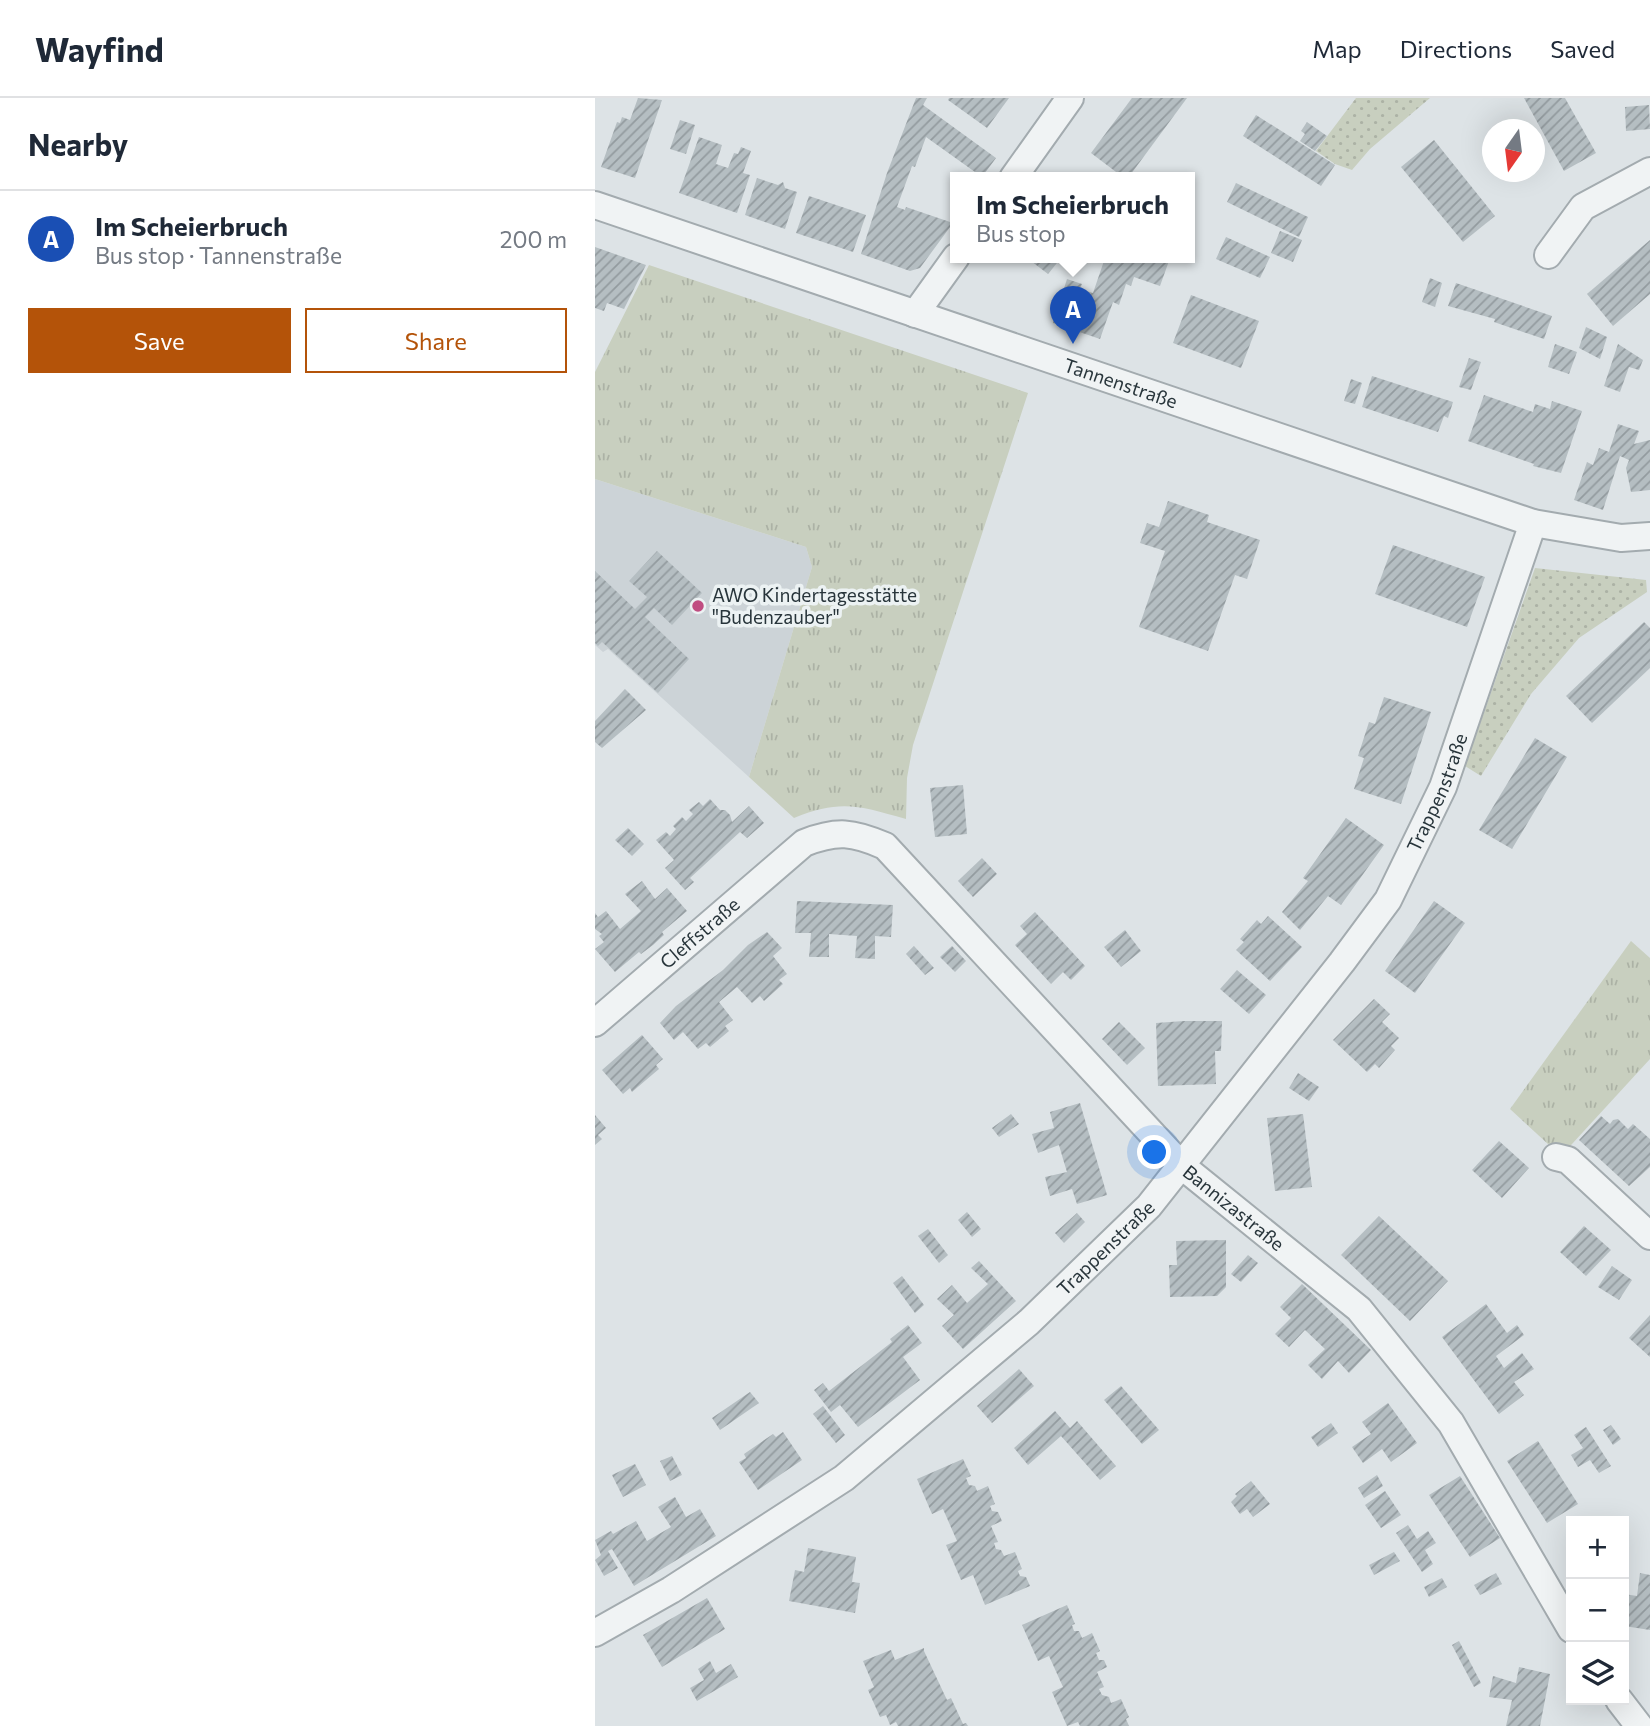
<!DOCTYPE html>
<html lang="en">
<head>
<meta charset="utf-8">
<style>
  :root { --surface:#fff; --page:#f2f2f3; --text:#1f2937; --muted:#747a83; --line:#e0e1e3; --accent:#b45309 }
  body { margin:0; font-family:Commissioner,sans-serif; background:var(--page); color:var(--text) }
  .controls { position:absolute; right:21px; bottom:21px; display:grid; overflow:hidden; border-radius:0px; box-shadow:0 7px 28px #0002 }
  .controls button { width:63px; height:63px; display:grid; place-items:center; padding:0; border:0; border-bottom:2px solid var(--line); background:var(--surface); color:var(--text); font:35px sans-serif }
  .compass { position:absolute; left:887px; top:21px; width:63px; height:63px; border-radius:50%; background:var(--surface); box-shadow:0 7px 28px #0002; rotate:194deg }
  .you { position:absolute; left:560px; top:1055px; width:24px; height:24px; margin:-18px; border:5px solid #fff; border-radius:50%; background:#1a73e8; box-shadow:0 0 0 10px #1a73e833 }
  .badge { display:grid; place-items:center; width:46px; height:46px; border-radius:50%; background:var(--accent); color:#fff; font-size:23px; font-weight:700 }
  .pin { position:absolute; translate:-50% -58px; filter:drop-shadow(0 2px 4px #0008) }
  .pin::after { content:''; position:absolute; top:37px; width:24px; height:21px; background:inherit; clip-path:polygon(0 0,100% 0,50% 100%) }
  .popup { position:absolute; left:355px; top:74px; width:245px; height:91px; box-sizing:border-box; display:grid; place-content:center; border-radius:0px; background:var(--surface); filter:drop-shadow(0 2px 5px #0005); font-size:23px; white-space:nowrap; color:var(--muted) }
  .popup b { font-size:26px; color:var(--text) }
  .popup::after { content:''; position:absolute; left:50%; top:100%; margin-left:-14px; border:14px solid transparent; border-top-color:var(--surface) }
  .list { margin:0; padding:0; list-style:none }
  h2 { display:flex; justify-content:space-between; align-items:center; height:91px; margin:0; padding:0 28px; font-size:30px }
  h2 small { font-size:23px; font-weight:400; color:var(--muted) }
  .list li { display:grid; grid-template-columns:46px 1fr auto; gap:21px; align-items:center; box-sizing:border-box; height:98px; padding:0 28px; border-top:2px solid var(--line) }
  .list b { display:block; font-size:26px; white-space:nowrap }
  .list p { margin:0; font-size:23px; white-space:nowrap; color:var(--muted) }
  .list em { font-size:23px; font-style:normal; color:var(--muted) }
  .actions { display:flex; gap:14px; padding:21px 28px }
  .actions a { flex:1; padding:16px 0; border:2px solid var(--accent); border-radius:0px; text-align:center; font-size:24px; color:var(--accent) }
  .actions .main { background:var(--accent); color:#fff }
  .icon { flex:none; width:38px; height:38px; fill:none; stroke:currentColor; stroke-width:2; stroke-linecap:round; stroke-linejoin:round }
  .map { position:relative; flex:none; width:1055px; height:1628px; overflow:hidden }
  header { display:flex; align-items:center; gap:42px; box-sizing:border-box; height:98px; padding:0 35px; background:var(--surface); border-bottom:2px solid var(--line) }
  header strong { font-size:33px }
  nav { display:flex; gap:38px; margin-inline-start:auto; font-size:24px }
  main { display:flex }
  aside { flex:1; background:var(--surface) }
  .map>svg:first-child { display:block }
</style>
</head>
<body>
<header>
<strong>Wayfind</strong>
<nav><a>Map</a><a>Directions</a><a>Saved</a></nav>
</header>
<main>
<aside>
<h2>Nearby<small></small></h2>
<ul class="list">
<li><span class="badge" style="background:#1a4fb4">A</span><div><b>Im Scheierbruch</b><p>Bus stop · Tannenstraße</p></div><em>200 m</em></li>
</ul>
<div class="actions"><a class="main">Save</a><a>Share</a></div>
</aside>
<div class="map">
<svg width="1055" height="1628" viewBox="0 0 1055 1628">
  <defs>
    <pattern id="grass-dots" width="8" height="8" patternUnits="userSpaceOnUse" patternTransform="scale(1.75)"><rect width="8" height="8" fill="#c8cfbf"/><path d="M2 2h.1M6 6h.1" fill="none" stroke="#acb2a5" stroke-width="1.8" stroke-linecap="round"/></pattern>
    <pattern id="park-tufts" width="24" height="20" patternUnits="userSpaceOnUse" patternTransform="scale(1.75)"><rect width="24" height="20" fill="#c8cfbf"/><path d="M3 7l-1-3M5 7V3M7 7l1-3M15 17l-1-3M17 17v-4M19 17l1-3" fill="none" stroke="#acb2a5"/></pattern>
    <pattern id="building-hatch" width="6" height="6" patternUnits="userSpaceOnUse" patternTransform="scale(1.75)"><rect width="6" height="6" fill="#b5bec2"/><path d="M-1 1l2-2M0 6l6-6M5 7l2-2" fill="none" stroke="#939b9f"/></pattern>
  </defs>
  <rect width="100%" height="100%" fill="#dde3e6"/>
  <!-- built -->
  <path fill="#ccd3d7" d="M0,381L211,449L217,469L154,679L13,551L8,554L0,547Z"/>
  <!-- grass -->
  <g fill="url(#grass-dots)">
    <path d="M761,0H835L775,51L757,72L740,66L721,53Z"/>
    <path d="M940,470L1051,482L1052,494L984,540L936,596L886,678L870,668Z"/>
  </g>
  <!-- park -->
  <g fill="url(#park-tufts)">
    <path d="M54,167L433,295L318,647L312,680L311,721C264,708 246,701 199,720L154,679L217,469L211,449L0,381V274Z"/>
    <path d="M1036,843L1055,860V961L966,1058L915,1011Z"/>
  </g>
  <!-- building -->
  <g fill="url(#building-hatch)">
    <path d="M43,0L67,2L40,80L6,69L22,24L25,25L27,19L35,22Z"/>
    <path d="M321,0H332L328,7L401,60L387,79L331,39L320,69L317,68L302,109L310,112L311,109L358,125L325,170L315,173L266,156L292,75Z"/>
    <path d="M354,0H414L392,30L353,2Z"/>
    <path d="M537,0H592L533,80H529L496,55Z"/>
    <path d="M929,0H970L1001,55L969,73Z"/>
    <path d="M1054,7L1055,31L1031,33L1030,9Z"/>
    <path d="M661,17L740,67L726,88L648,38Z"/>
    <path d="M85,22L100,27L91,56L75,51Z"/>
    <path d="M712,24L732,38L720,53L705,43L710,36L706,33Z"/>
    <path d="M104,39L127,47L121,66L133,70L139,55L143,56L146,49L156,53L148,75L155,77L142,115L84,95Z"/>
    <path d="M839,42L900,118L868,144L806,69Z"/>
    <path d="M162,80L183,87L188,84L190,90L202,94L190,131L150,117Z"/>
    <path d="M641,85L713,119L704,139L632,104Z"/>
    <path d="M214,98L271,117L258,154L201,135Z"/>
    <path d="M685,133L707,142L698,164L676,155Z"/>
    <path d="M631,139L675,159L665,180L621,161Z"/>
    <path d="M1055,142V196L1018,228L992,196Z"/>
    <path d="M0,149L51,167L29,211L12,205L9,213L0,210Z"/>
    <path d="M432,160H466L453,176Z"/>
    <path d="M510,160H575L565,188L539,179L536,188L531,186L524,207L518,204L505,241L458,225L472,181L487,186L485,191L498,195Z"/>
    <path d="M835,180L847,185L840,209L827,204Z"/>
    <path d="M861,185L957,218L949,241L899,224L900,221L853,208Z"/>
    <path d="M596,197L664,223L646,270L578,245Z"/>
    <path d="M991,229L1012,239L1005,261L984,250Z"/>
    <path d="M960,246L982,254L974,276L953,269Z"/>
    <path d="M1023,246L1048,262L1044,272L1034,269L1025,294L1009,288Z"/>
    <path d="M874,260L886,264L876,292L864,289Z"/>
    <path d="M777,278L858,304L853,320L849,318L843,334L767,309Z"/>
    <path d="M756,281L767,285L760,306L749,303Z"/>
    <path d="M889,297L938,314L940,306L955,311L957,303L987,313L966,375L938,368L939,366L873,343Z"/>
    <path d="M1023,326L1044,333L1039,346L1055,342V392L1036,394L1031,370L1034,362L1025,358L1008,412L979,402L992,364L998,367L1004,350L1014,354Z"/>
    <path d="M573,403L614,417L612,424L665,442L652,481L640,477L613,553L544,529L570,453L545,445L552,425L564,429Z"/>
    <path d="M798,447L890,479L872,529L780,496Z"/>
    <path d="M62,453L107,495L77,527L59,510L50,519L94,561L63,595L7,544L3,548L0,545V473L40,511L52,499L34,483Z"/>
    <path d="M1049,524L1055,530V570L997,625L971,598Z"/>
    <path d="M30,591L51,612L7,650L0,644V623Z"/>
    <path d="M789,599L836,614L806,706L759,691L769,660L763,658L774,624L780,626Z"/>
    <path d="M940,640L972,659L917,751L884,732Z"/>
    <path d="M368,687L372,736L340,739L335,690Z"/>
    <path d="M115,701L125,712H130L135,717L137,724L154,708L169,725L152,740L145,734L95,780L99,784L90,792L70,770L79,762L61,742L71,734L75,738L81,731L78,728L87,719L91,723L98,716L94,712L104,704L108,708Z"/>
    <path d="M751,720L789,747L746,807L733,798L705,832L687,814L713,783L708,780Z"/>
    <path d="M33,730L49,746L37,758L20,742Z"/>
    <path d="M387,760L402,776L378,799L363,783Z"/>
    <path d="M47,783L60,801L72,790L92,813L67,834L69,837L58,847L46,856L44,854L20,874L0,851L9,844L4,838L7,836L0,831V815L3,819L11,813L25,831L46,813L30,796Z"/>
    <path d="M202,803L298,807L296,839L280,838V861L260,860L262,838L234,836V859H214L216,835H200Z"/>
    <path d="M839,803L870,825L820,895L790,873Z"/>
    <path d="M440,814L490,868L476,882L468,874L456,886L420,847L432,836L425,828Z"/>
    <path d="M673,818L707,849L675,883L641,852L649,844L645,841L662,822L666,826Z"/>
    <path d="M530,832L546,853L526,869L509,849Z"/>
    <path d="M172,834L187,850L178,858L192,876L184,882L188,886L169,903L165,898L157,905L142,889L124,904L138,922L130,928L134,933L115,949L111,945L103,951L88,934L79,942L65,925L81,908L128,872L153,847Z"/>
    <path d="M319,848L339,870L330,877L311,856Z"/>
    <path d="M357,848L371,863L360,874L345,859Z"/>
    <path d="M642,872L671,897L654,916L625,891Z"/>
    <path d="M779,901L795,916L787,924L804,940L796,948L800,952L784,970L780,966L772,974L738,942Z"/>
    <path d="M589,923H627L626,953H620L621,986L563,988L561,925Z"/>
    <path d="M524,924L550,950L532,967L507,941Z"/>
    <path d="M47,937L68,961L61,967L64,971L51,982L37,994L35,990L28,996L7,972Z"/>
    <path d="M703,975L724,989L714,1003L694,990Z"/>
    <path d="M485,1005L512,1097L482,1106L477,1091L455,1098L450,1079L472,1074L468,1061L464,1047L443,1055L437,1036L459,1030L455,1014Z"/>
    <path d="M416,1016L424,1026L404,1039L397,1030Z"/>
    <path d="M708,1016L717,1089L680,1093L672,1020Z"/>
    <path d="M0,1017L11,1030L3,1037L7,1041L0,1047Z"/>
    <path d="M1006,1018L1015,1026L1018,1022L1023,1021L1033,1031L1038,1026L1055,1041V1069L1034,1088L984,1042Z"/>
    <path d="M904,1043L934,1070L907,1100L877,1072Z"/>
    <path d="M372,1114L386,1131L377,1139L363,1122Z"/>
    <path d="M482,1115L490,1124L469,1145L460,1135Z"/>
    <path d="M784,1118L853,1183L815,1223L746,1157Z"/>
    <path d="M989,1128L1016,1152L991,1178L965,1154Z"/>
    <path d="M333,1131L353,1157L344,1165L323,1138Z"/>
    <path d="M631,1142V1189L622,1198L575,1199L574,1167H582L581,1143Z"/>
    <path d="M653,1157L663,1165L646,1184L636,1176Z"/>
    <path d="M384,1163L421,1203L368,1251L347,1228L359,1217L342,1201L357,1187L372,1205L382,1196L393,1186L376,1170Z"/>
    <path d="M1017,1168L1037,1182L1024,1202L1003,1189Z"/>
    <path d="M307,1178L329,1207L320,1215L298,1185Z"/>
    <path d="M707,1186L776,1252L754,1275L743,1263L727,1281L713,1267L730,1251L710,1232L694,1249L680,1236L696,1220L685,1209Z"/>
    <path d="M891,1206L912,1235L922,1227L929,1237L901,1258L909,1270L927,1255L939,1271L919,1284L929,1297L904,1316L847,1239Z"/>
    <path d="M1055,1217V1259L1034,1240Z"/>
    <path d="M313,1227L327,1245L308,1259L325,1282L263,1329L245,1307L236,1314L219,1292L228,1285L234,1293L297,1244L295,1241Z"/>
    <path d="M424,1271L439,1288L397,1325L382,1308Z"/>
    <path d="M526,1288L564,1332L547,1346L509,1302Z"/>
    <path d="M155,1294L164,1305L125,1332L117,1320Z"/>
    <path d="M793,1305L822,1345L796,1364L787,1351L768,1365L757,1349L776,1336L767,1324Z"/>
    <path d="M228,1308L250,1337L241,1345L218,1316Z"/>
    <path d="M460,1313L475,1330L482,1323L521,1368L505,1382L466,1338L433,1367L419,1350Z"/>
    <path d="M736,1325L743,1335L723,1349L716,1339Z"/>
    <path d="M1016,1327L1026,1341L1018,1347L1008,1332Z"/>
    <path d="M991,1329L1016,1368L1004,1375L995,1362L983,1369L976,1357L988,1350L979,1337Z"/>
    <path d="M188,1334L207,1362L163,1392L144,1364L151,1360L149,1356L178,1336L181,1339Z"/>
    <path d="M943,1343L983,1406L952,1425L912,1363Z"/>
    <path d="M77,1358L87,1377L75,1383L65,1363Z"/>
    <path d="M368,1361L376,1378L371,1380L374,1387L380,1388L382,1393L393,1388L400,1406L395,1408L397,1413L403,1414L407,1423L396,1428L403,1444L399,1445L401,1451L406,1452L409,1458L420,1454L427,1471L423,1473L425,1478L431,1479L435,1488L390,1507L378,1477L366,1482L351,1447L362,1443L348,1411L337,1416L322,1381Z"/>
    <path d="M40,1366L51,1387L28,1399L17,1377Z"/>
    <path d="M782,1377L788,1388L769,1400L763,1390Z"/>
    <path d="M865,1378L905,1440L875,1459L834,1397Z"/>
    <path d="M656,1383L675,1406L658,1419L652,1411L645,1416L636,1404L642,1398L640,1396Z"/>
    <path d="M790,1393L806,1417L786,1430L770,1407Z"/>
    <path d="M80,1399L91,1419L105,1411L121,1438L39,1488L17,1451L13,1453L23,1470L9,1478L0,1462L6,1457L0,1442L16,1433L18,1436L41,1423L52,1443L76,1429L63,1409Z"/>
    <path d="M813,1427L822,1441L833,1433L841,1445L830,1452L838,1466L827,1474L801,1435Z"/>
    <path d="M213,1450L261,1459L257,1484L265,1485L260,1515L194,1503L200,1472L209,1474Z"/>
    <path d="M799,1454L805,1463L779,1477L774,1467Z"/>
    <path d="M901,1475L907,1486L885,1497L879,1487Z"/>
    <path d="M1045,1475L1055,1477V1532L1029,1528V1496L1042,1498Z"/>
    <path d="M847,1480L852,1489L834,1499L829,1489Z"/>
    <path d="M112,1500L130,1531L67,1569L48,1537Z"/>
    <path d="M472,1507L480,1526L477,1527L479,1533H484L487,1540L497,1535L505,1553L501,1555L504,1562H509L512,1569L502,1574L509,1589L504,1591L507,1597L514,1599L516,1605L526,1601L534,1619L531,1621L534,1628H485L483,1624L472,1628L457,1594L468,1589L454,1558L443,1563L427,1527Z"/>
    <path d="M864,1543L886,1585L879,1589L857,1547Z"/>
    <path d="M329,1550V1553L352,1602L356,1600L368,1626L371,1625L373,1628H303L301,1624L295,1627L291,1617L285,1619L273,1592L279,1589L268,1563L296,1552L300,1562Z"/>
    <path d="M115,1563L121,1575L136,1566L143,1579L102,1603L95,1590L109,1582L103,1571Z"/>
    <path d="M924,1569L955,1576L945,1628H911L917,1602L894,1599L898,1578L921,1585Z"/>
  </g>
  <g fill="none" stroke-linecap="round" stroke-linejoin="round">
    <!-- minor casing -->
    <g stroke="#a3abaf" stroke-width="30">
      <g id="minor">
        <path d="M418,80L475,0"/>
        <path id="s1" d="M0,107L938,425L1026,440L1055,438"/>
        <path d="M953,157L988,109L1055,73"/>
        <path d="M320,216L361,159"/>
        <path id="s2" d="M0,925L209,745C242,732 258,734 290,748L587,1068L764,1211L856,1325L976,1531"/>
        <path d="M961,1059L973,1062L1055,1138"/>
        <path id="s3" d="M0,1535L76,1492L249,1380L434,1224L554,1108L747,864L793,802L848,689L938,425"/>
        <path d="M1024,1602L1044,1628"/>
      </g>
    </g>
    <!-- minor -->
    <use href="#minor" stroke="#f0f3f4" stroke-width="26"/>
  </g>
  <!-- markers -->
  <circle fill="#c04d81" stroke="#ecf2f3" stroke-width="2.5" cx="103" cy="508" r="7"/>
  <g text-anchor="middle" stroke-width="7" stroke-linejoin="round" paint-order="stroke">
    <!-- street labels -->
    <g font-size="19" fill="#28353b" stroke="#ecf2f3">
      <text dy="7" stroke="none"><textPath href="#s1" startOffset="555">Tannenstraße</textPath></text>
      <text dy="7" stroke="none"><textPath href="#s3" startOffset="1209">Trappenstraße</textPath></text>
      <text dy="7" stroke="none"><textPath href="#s2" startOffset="138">Cleffstraße</textPath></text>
      <text dy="7" stroke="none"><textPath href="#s2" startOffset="863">Bannizastraße</textPath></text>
      <text dy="7" stroke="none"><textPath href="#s3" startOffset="642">Trappenstraße</textPath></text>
    </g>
    <!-- poi labels -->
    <g font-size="19" fill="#28353b" stroke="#ecf2f3" text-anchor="start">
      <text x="117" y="504">AWO Kindertagesstätte<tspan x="117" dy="22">"Budenzauber"</tspan></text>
    </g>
  </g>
</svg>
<div class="controls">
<button>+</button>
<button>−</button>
<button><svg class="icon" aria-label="layers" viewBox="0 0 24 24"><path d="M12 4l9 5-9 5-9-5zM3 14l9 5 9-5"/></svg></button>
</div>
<svg class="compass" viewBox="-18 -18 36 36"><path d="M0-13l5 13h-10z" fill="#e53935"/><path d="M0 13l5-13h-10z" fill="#747a83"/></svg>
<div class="you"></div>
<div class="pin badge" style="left:478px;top:246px;background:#1a4fb4">A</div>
<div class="popup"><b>Im Scheierbruch</b>Bus stop</div>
</div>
</main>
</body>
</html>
